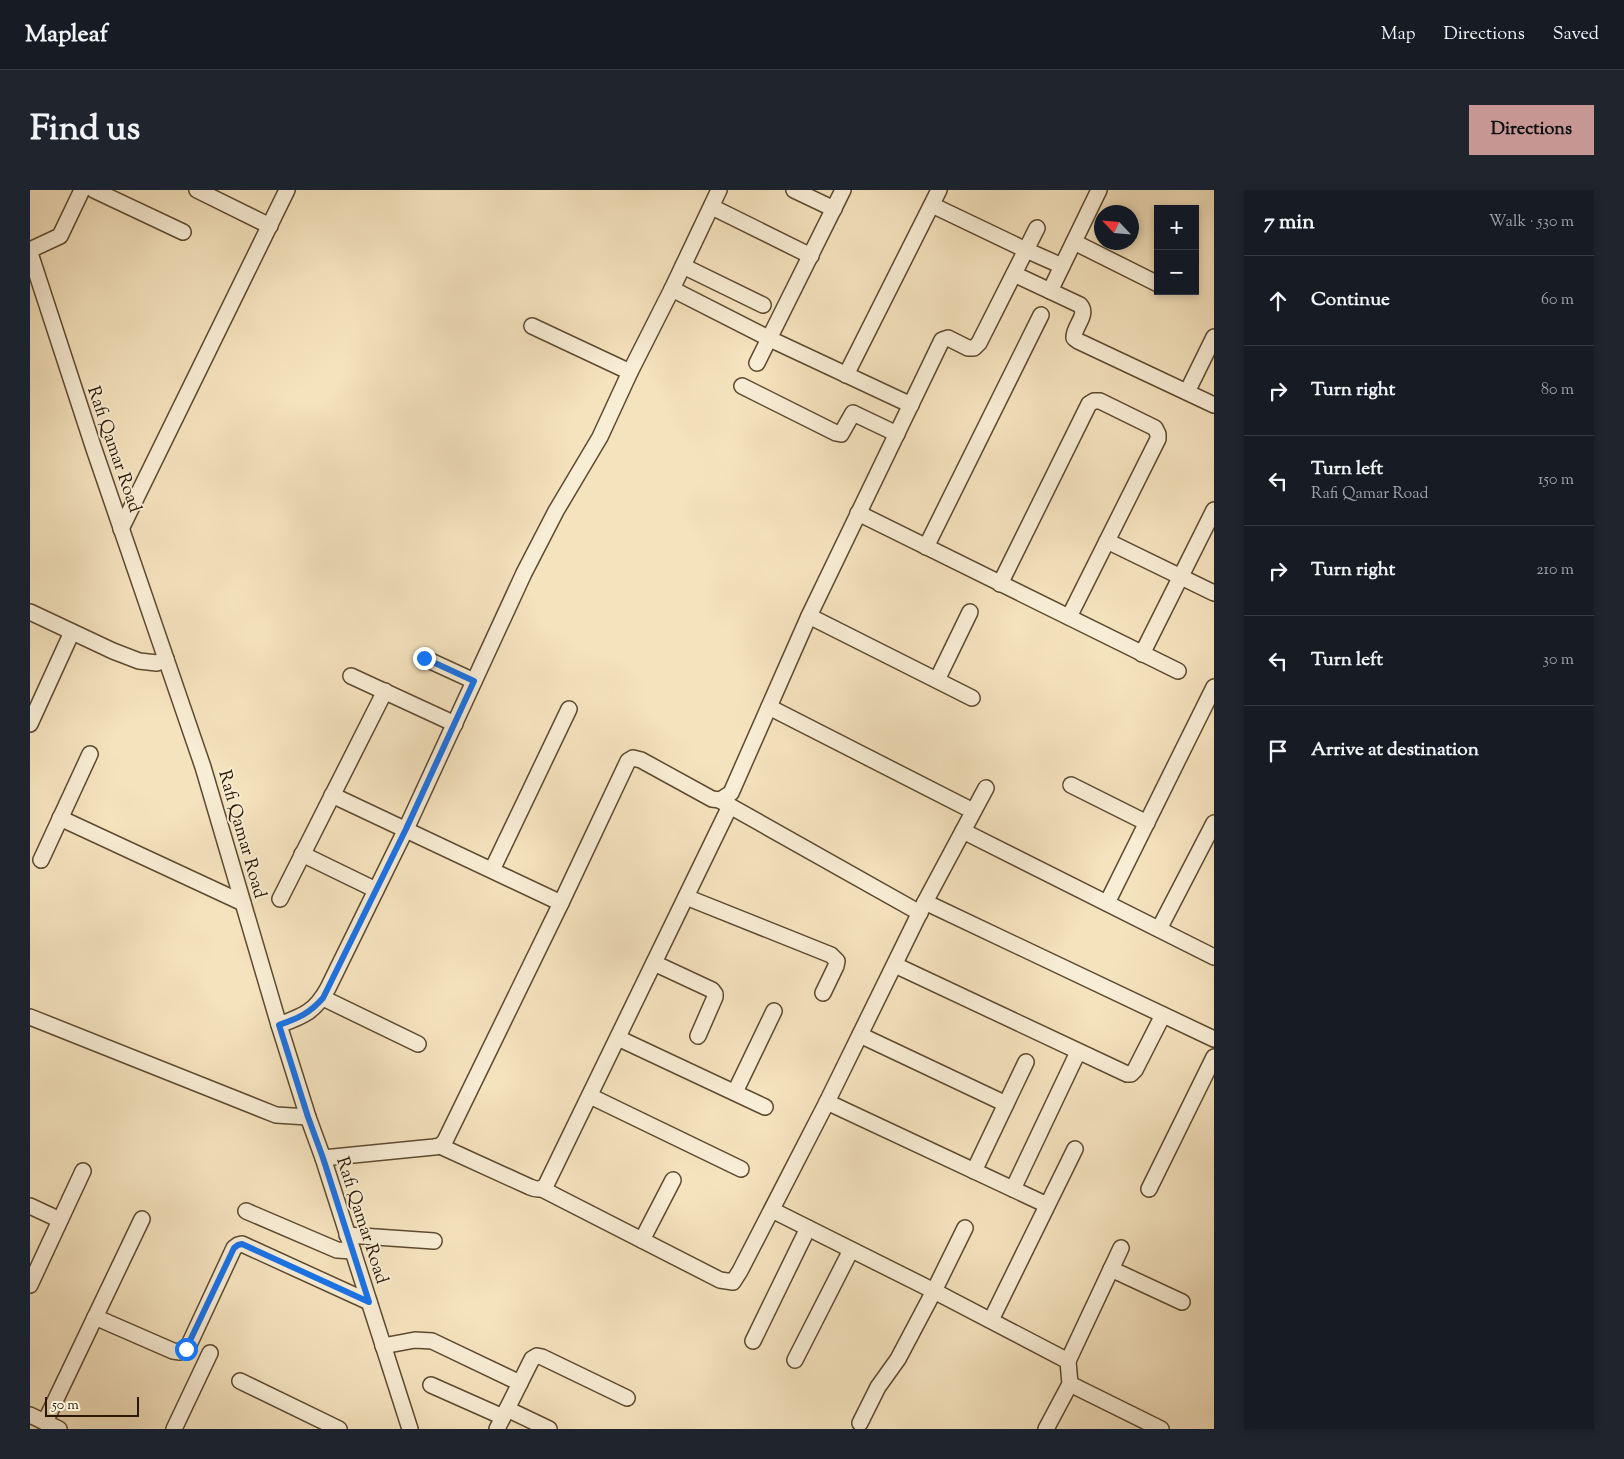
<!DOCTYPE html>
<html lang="en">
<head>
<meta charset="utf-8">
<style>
  :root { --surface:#171b24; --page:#20242c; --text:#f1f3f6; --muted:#9ea1a6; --line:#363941; --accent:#c59692 }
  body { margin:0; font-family:"Sorts Mill Goudy",serif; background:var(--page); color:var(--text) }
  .controls { position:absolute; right:15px; top:15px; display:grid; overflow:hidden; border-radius:0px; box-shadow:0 2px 8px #0003 }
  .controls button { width:45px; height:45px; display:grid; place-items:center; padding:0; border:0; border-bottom:1px solid var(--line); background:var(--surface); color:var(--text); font:25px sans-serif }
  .compass { position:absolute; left:1064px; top:15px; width:45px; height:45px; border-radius:50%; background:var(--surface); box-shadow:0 2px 8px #0003; rotate:296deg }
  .scale { position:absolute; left:15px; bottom:12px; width:94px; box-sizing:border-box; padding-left:5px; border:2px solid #2a1700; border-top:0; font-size:14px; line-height:18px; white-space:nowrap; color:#2a1700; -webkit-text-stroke:4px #f8edd5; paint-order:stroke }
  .stop { position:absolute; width:15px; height:15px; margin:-11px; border:4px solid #1a73e8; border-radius:50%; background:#fff }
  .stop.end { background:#1a73e8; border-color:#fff; box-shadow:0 1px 5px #0008 }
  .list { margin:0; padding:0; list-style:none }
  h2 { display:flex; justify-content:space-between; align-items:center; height:65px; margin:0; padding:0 20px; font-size:21px }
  h2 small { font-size:16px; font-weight:400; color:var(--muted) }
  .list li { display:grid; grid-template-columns:32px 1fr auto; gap:15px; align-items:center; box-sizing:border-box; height:90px; padding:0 20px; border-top:1px solid var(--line) }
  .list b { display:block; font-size:19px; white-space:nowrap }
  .list p { margin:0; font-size:16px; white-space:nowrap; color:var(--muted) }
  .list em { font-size:16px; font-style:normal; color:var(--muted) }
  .icon { flex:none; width:28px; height:28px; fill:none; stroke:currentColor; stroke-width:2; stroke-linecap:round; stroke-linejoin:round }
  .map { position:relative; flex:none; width:1184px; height:1239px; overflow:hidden; border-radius:0px }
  header { display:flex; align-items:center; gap:30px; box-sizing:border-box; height:70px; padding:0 25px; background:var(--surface); border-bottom:1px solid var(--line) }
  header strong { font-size:24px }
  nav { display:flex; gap:28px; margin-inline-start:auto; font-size:18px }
  .intro { display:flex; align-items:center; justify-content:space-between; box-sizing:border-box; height:120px; padding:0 30px }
  h1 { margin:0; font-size:35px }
  .button { padding:12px 22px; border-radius:0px; background:var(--accent); color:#111; font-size:18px; font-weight:700 }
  main { display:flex; gap:30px; padding:0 30px }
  aside { flex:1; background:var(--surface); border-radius:0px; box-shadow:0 2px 8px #0003 }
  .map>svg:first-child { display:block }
</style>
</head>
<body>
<header>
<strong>Mapleaf</strong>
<nav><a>Map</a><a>Directions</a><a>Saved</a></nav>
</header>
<div class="intro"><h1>Find us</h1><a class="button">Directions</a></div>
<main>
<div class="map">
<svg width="1184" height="1239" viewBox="0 0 1184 1239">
  <rect width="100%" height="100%" fill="#f5e3be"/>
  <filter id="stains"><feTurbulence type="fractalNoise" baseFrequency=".004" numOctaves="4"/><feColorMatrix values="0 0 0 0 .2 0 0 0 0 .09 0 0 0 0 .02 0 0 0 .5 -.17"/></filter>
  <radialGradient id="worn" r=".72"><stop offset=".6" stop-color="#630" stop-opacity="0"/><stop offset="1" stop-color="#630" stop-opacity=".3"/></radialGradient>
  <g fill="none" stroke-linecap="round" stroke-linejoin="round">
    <!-- minor casing -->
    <g stroke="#5d4a30" stroke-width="18">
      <g id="minor">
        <path d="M64,0L153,42"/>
        <path d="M167,0L240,36"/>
        <path d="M764,0L804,19"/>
        <path d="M902,15L996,60L1032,76"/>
        <path d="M682,17L781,66"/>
        <path d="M1044,52L1128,94"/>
        <path d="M0,60L30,46L52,0"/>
        <path d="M0,63L64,259L173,577L249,835L278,927L293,968L380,1239"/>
        <path d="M653,76L733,115"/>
        <path d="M984,84L1050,115C1059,125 1043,137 1044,148L1048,151L1184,215"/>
        <path d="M642,99L740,149L881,215"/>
        <path d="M1020,101L1069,0"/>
        <path d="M502,136L600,182"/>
        <path d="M727,173L813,0"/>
        <path d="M816,185L909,0"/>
        <path d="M712,196L806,243L811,244L823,223L867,244"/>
        <path d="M1157,202L1184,147"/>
        <path d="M828,323L1148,481"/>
        <path d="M91,339L257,0"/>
        <path d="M1077,351L1184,403"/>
        <path d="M896,357L1011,125"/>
        <path d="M970,394L1059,214L1064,211H1070L1125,238L1128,244V249L1039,427"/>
        <path d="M0,422L83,461L109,471L127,473L136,469"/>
        <path d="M779,426L942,508"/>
        <path d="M1112,464L1184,320"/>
        <path d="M394,468L444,491"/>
        <path d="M321,486L425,534"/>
        <path d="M907,490L940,422"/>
        <path d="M739,517L943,621"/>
        <path d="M0,534L42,442"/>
        <path d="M1041,595L1117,633"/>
        <path d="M302,605L531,713"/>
        <path d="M691,611L890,723"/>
        <path d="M30,628L213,713"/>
        <path d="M933,641L1184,767"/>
        <path d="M272,664L346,700"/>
        <path d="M11,670L60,564"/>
        <path d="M462,680L539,519"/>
        <path d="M656,707L801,765L807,771L806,776L793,803"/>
        <path d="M250,709L355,501"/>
        <path d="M895,712L1184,849"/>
        <path d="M1077,713L1184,497"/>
        <path d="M1129,739L1184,633"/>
        <path d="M624,773L682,800L685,804V807L668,846"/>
        <path d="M865,775L1097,884H1101L1105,880L1133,825"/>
        <path d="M293,808L388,854"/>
        <path d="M0,827L246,925L278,927"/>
        <path d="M249,835C273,826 285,822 298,798L376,639L494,383L526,321L570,247L600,182L642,99L689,0"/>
        <path d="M830,845L976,914"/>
        <path d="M588,848L735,917"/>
        <path d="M705,902L744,821"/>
        <path d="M560,906L711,979"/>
        <path d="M797,912L1017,1015"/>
        <path d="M410,956L500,997C507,1000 511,1000 516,995L700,616"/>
        <path d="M293,968L404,957L410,956L415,951L531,713L598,571L603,568L611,570L682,609L690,610L701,603L779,426L912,150L918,148L938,158H944L949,153L1007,38"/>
        <path d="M944,981L996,872"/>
        <path d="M512,999L690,1090L703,1092L710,1081L797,912L895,712L956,598"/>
        <path d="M983,999L1048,862"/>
        <path d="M1119,999L1184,867"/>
        <path d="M0,1016L30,1030"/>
        <path d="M742,1020L904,1101L1038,1171L1040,1194L1016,1239"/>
        <path d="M216,1021L307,1060L323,1061"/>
        <path d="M317,1045L404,1051"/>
        <path d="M612,1050L643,990"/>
        <path d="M1081,1079L1152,1112"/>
        <path d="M0,1095L53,981"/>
        <path d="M65,1127L143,1161L150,1162L157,1159L204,1058L208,1055L212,1054L339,1112"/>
        <path d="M961,1130L1045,959"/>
        <path d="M723,1151L778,1038"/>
        <path d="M353,1156L385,1150L402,1151L490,1193"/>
        <path d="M765,1170L821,1060"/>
        <path d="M1038,1171L1091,1058"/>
        <path d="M210,1191L309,1239"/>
        <path d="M1040,1194L1131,1239"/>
        <path d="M401,1195L473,1227"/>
        <path d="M477,1219L519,1239"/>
        <path d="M0,1225L29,1239"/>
        <path d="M15,1232L112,1029"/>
        <path d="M830,1233L848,1197L868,1169L904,1101L935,1038"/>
        <path d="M144,1239L180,1163"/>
        <path d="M467,1239L502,1169L507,1166L512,1167L597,1208"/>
      </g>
    </g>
    <!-- minor -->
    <use href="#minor" stroke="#f8edd5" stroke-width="15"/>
  </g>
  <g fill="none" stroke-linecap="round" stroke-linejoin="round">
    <!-- route -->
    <path stroke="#1a73e8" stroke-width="6" d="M156,1159L204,1058L208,1055L212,1054L339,1112L293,968L278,927L249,835C268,828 279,824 293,808L376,639L444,491L394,468"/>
  </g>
  <g text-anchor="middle" stroke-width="4" stroke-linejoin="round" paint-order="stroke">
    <!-- street labels -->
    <g font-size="18" fill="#2a1700" stroke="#f8edd5">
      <text transform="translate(85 259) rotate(71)" y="6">Rafi Qamar Road</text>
      <text transform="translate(213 644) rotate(74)" y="6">Rafi Qamar Road</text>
      <text transform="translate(333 1030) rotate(72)" y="6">Rafi Qamar Road</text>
    </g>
  </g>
  <rect width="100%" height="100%" filter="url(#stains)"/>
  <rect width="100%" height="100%" fill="url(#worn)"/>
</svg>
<div class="controls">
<button>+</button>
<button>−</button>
</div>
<svg class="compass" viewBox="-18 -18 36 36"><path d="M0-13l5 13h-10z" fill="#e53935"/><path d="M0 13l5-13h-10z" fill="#9ea1a6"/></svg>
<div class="scale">50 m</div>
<div class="stop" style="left:156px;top:1159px"></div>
<div class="stop end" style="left:394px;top:468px"></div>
</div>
<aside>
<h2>7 min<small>Walk · 530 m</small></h2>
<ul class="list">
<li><svg class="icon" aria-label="ahead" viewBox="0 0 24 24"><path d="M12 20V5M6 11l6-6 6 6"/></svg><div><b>Continue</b></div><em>60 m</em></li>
<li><svg class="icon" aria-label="right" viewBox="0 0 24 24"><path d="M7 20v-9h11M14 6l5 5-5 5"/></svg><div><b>Turn right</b></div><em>80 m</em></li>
<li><svg class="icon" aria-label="left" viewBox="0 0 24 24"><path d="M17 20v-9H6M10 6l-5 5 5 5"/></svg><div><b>Turn left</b><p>Rafi Qamar Road</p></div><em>150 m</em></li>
<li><svg class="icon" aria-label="right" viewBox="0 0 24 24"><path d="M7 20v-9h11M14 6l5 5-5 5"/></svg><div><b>Turn right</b></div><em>210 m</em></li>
<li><svg class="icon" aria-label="left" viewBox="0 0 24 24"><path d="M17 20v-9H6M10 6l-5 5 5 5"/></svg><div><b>Turn left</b></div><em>30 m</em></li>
<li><svg class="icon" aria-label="arrive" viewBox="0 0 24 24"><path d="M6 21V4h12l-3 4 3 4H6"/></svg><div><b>Arrive at destination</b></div></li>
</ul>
</aside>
</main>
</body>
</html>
